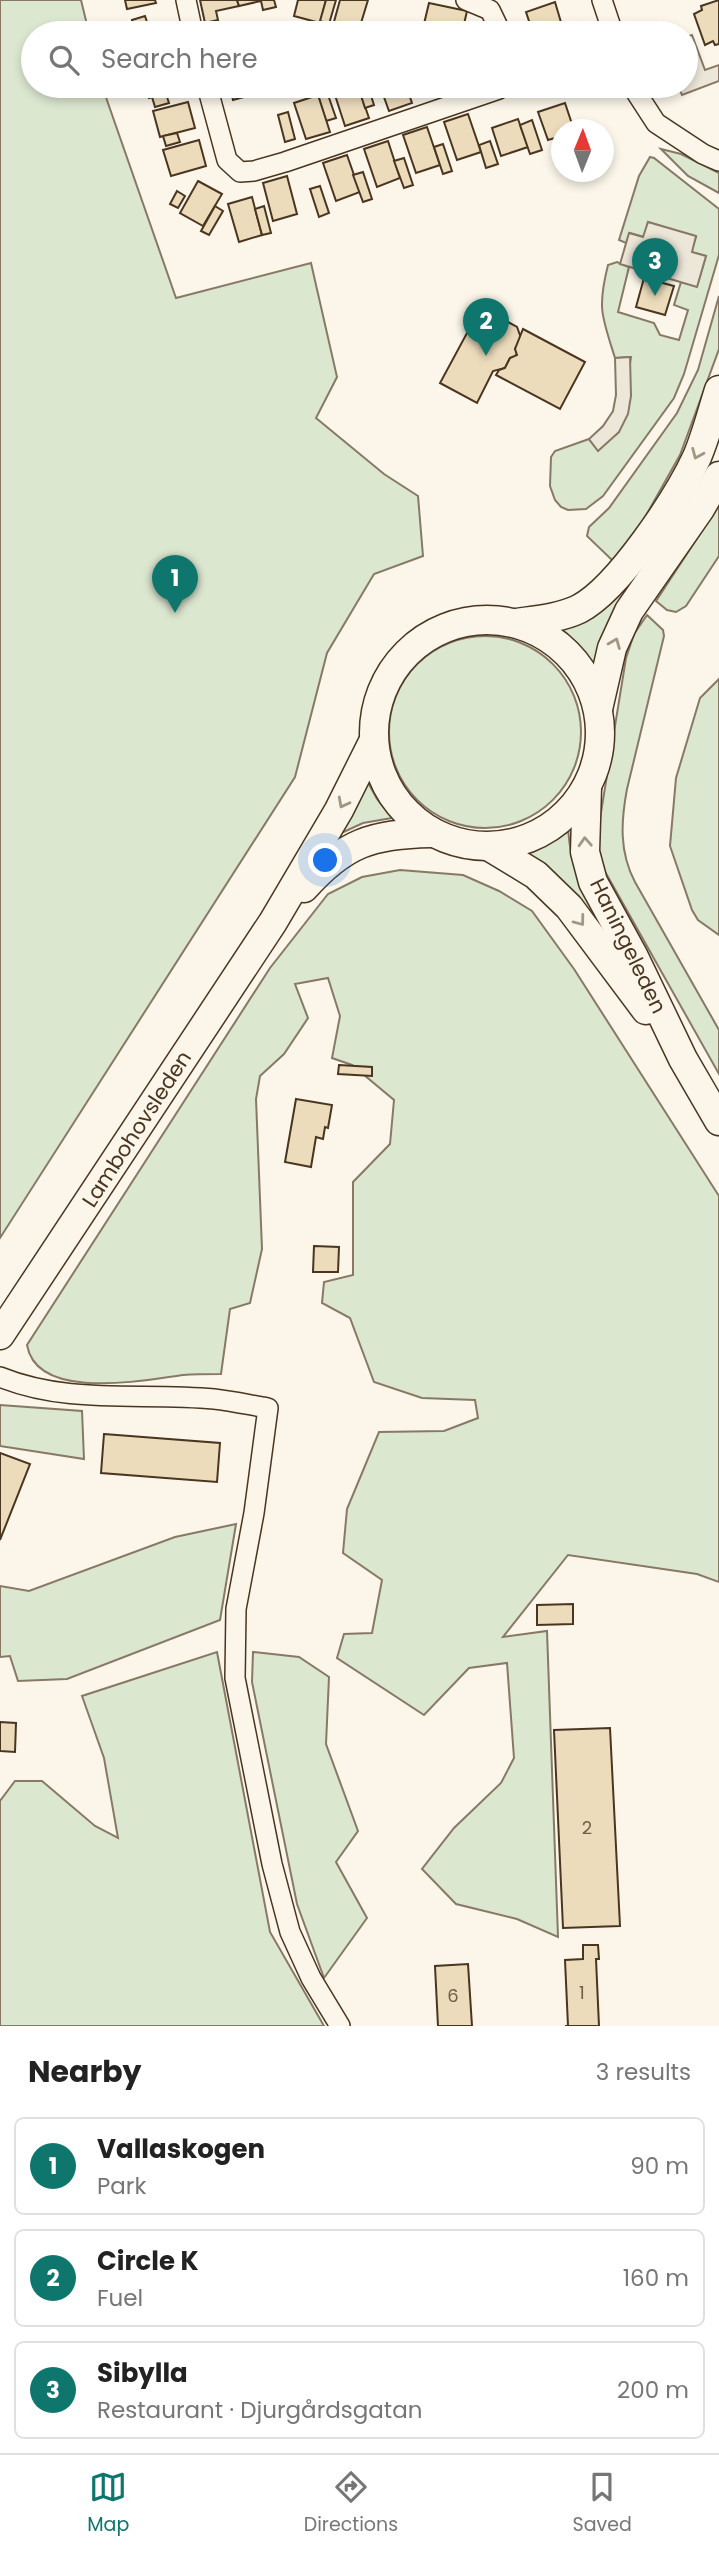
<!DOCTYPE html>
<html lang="en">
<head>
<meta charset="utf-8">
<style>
  :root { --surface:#fff; --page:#f2f2f2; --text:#222; --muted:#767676; --line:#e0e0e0; --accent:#0f766e }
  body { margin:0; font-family:Poppins,sans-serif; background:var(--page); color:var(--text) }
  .compass { position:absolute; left:551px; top:119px; width:63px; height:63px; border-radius:50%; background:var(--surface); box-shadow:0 4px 10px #0003; rotate:1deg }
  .you { position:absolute; left:326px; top:861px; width:24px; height:24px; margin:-18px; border:5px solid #fff; border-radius:50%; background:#1a73e8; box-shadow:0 0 0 10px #1a73e833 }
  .badge { display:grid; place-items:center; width:46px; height:46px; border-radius:50%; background:var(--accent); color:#fff; font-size:23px; font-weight:700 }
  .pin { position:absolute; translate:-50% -58px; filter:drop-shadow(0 2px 4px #0008) }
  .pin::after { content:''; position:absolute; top:37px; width:24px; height:21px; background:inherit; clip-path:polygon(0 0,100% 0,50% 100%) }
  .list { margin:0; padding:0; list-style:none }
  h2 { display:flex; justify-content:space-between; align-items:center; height:91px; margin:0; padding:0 28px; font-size:30px }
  h2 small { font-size:23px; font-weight:400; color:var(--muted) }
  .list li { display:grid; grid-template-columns:46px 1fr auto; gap:21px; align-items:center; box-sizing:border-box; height:98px; margin:0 14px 14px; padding:0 14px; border:2px solid var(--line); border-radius:10px }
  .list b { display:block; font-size:26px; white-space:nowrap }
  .list p { margin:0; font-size:23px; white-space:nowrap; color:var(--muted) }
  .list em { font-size:23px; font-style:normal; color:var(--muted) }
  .icon { flex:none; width:38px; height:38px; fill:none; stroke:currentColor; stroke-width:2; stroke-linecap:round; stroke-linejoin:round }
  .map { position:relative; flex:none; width:719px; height:2026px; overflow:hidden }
  .search { position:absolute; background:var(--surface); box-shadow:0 4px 10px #0003; left:21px; right:21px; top:21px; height:77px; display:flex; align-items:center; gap:18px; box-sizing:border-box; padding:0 24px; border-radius:38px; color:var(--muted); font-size:26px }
  .sheet { height:427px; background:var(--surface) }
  nav { display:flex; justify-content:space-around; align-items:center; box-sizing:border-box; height:98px; border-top:2px solid var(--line); background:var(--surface); font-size:19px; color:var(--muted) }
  nav a { display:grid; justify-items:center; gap:4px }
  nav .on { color:var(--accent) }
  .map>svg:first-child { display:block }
</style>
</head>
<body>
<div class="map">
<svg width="719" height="2026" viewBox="0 0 719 2026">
  <rect width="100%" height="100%" fill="#fbf6e9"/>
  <!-- green -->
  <g fill="#dce7d0" stroke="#887966" stroke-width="2">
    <path d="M0,0H81L89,33H33V86H102L176,298L311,263L337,377L316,418L384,474L418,496L423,556L374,574L327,653L295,777L0,1238Z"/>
    <path d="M661,149L681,154L719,173V193L688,176Z"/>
    <path d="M650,157L654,158L719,209V255L684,374L674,398L603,496L586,509L568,510L561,507L555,500L550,486L551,457L555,451L589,439L598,450L619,432L631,357L615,358C602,316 597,309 608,265L617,262L629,267L618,312L654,323L660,335L679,340L688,310L674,305L681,282L697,286L706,256L691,252L696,237L648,222L644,237L630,233L626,243L619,240L639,176Z"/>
    <path d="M719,296V349L680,455L644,519L613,561L587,536L589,527L609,508L677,413L698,370Z"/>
    <path d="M719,505V556L686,606L676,612L667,610L656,601Z"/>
    <path d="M621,589L628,594L596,669L574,641L558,628Z"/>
    <path d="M647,615L663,630L664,636L627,789C621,821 619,852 635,882L719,1030V1074L603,868L599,856L598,831L626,658L634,634Z"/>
    <circle cx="485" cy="732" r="96"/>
    <path d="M719,679V935L698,920L692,910L670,846L676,778L700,698Z"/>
    <path d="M366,779L377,799L392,818L363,823L337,835Z"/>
    <path d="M568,828C571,879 591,905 615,948L517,853L548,841Z"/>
    <path d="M400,870L463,875L499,891L532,911L574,969L719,1196V1582L697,1574L568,1555L503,1637L547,1631L558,1937L517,1919L456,1904L422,1869L454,1828L501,1783L514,1758L507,1663L469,1668L424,1715L337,1658L344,1634L372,1633L382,1580L343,1553L347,1509L379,1432L444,1431L478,1418L475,1400L422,1398L374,1382L350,1318L322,1303L324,1282L353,1275V1182L390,1144L394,1100L352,1065L332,1058L340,1016L328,978L295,984L308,1018L284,1054L260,1076L256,1099L262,1249L250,1303L230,1309L221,1374C209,1374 196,1374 183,1375C145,1380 37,1402 27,1345L270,968L328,894L362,877Z"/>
    <path d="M0,1405L82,1411L84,1459L0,1446Z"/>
    <path d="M236,1524L220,1620L67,1679L18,1681L10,1656L0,1657V1586L29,1591L175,1537Z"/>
    <path d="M217,1652L270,1932L324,2026H0V1801L15,1781H42L95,1826L118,1838L104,1758L82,1696Z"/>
    <path d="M253,1652L299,1657L329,1677L326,1744L358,1831L336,1862L367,1918L324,1978L297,1904L252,1682Z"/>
  </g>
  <!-- parking -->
  <g fill="#ede7d9" stroke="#887966" stroke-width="2">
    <path d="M692,35L705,70L719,65V81L682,95L678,86H686V37Z"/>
    <path d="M648,222L696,236L692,252L706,256L697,287L620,264L629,233L643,237Z"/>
    <path d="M630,357L631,396L628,414L619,432L598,451L589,439L603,426L613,411L616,395L615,358Z"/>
  </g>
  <!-- building -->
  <g fill="#ecdcbc" stroke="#4a3520" stroke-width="2">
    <path d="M125,0H155L156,3L127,9Z"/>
    <path d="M200,0H237L239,6L216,11L218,20L205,23Z"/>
    <path d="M237,0H274L276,7L263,10L261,1L239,6Z"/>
    <path d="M298,0H326L320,23L294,16Z"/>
    <path d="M326,0H336L329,24L320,21Z"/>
    <path d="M340,0H368L358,33L332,29Z"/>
    <path d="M719,0V44L715,45L713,41L705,45L694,14L702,10L701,6Z"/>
    <path d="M555,2L563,29L549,33H533L526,12Z"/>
    <path d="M429,3L467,11L462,33H448L423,28Z"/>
    <path d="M145,16L148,25L134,29L132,20Z"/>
    <path d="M167,24L170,33H132Z"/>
    <path d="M146,86H184V89L149,98Z"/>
    <path d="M230,86H267L269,90L233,100Z"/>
    <path d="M343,86H358L369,118L345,126L333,89Z"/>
    <path d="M358,86H368L374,105L365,108Z"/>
    <path d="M380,86H406L412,103L389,111Z"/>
    <path d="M327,92L336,118L326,121L318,95Z"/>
    <path d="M166,94L169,103L155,107L152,97Z"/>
    <path d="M318,95L330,132L306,139L294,103Z"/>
    <path d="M188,102L195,128L160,137L153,111Z"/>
    <path d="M565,103L574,130H562V136L548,140L538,112Z"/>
    <path d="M288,112L295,139L285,142L278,115Z"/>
    <path d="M468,114L481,152L457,160L444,122Z"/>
    <path d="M518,119L528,147L501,156L492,128Z"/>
    <path d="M532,120L542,150L530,154L520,125Z"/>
    <path d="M427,127L440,165L416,173L403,135Z"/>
    <path d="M177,133L180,142L166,146L163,136Z"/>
    <path d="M199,140L206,166L171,176L163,150Z"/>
    <path d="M388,141L400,178L377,187L364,149Z"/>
    <path d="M490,141L498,164L486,168L479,145Z"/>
    <path d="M443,144L452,171L443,174L434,147Z"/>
    <path d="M347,155L360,192L336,201L323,163Z"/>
    <path d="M404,158L413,185L404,188L394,161Z"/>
    <path d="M363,172L372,199L363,202L353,175Z"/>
    <path d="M287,176L297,214L273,221L263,183Z"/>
    <path d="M198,181L222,194L203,226L180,213Z"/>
    <path d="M320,186L329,213L319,217L310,189Z"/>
    <path d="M177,191L185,196L178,208L170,204Z"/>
    <path d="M252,197L262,235L239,242L228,204Z"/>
    <path d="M215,206L223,211L209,235L201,231Z"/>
    <path d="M264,206L271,233L262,235L255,209Z"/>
    <path d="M644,278L674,286L665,315L636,307Z"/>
    <path d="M481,307L517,327L521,338L515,349L517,352L516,357L510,358L505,368L493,371L477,403L440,383Z"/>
    <path d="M523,329L585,362L560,409L496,375L499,370L505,368L510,358L517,355L515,349Z"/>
    <path d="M339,1065L372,1067V1076L338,1074Z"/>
    <path d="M296,1099L332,1105L328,1128L325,1127L323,1139L316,1137L311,1167L285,1162Z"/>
    <path d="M314,1246L339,1247L338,1272H313Z"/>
    <path d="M104,1434L220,1443L217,1482L101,1473Z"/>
    <path d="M0,1453L30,1464L0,1540Z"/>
    <path d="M573,1604V1624L537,1625V1605Z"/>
    <path d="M0,1722L16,1723L15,1752L0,1751Z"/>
    <path d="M610,1728L620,1926L563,1928L554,1730Z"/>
    <path d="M583,1945H598L599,1959H596L599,2026H565H568L565,1960L583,1959Z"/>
    <path d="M468,1964L472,2026H438L435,1966Z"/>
  </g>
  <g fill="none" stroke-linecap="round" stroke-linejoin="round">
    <!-- minor casing -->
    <g stroke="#4a3520" stroke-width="22">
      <g id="minor">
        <path d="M186,0L193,33"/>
        <path d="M466,0L490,10L501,33"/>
        <path d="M602,0L613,33"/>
        <path d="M207,86L227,160L240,172L254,171L285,162L499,89L502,86"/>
        <path d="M632,86L656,123L703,154L719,161"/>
        <path d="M0,1377C69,1405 142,1392 214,1399C232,1401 250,1405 268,1408L254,1513L236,1609L235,1678L272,1864L290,1932L311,1978L340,2026"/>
      </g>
    </g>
    <!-- secondary casing -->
    <g stroke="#4a3520" stroke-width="31">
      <g id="secondary">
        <circle cx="487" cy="733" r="113"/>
        <path d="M516,623C537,620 560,618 579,609C619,588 678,498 697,457C706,436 712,412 719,390"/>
        <path d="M598,709L612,648L629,611L700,509L719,476"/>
        <path d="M587,787L585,852L593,882L634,957L683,1059L719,1121"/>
        <path d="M490,847L536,875L569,907L646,1010"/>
        <path d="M304,888C344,843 372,834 431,833"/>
        <path d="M0,1335L273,922L339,810L373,742"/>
      </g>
    </g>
    <!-- minor -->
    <use href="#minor" stroke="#fbf6e9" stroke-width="19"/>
    <!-- secondary -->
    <use href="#secondary" stroke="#fbf6e9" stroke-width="28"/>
  </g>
  <!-- one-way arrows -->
  <defs><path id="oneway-chevron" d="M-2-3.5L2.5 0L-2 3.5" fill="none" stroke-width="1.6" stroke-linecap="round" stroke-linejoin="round" transform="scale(1.75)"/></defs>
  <g stroke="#a29684">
    <use href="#oneway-chevron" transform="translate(697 454) rotate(113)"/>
    <use href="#oneway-chevron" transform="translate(615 643) rotate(-68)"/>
    <use href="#oneway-chevron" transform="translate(343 803) rotate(118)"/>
    <use href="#oneway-chevron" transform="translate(585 842) rotate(-93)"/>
    <use href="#oneway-chevron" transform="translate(580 921) rotate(53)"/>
  </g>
  <g text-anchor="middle" stroke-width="5" stroke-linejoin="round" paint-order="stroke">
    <!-- number labels -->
    <g font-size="18" fill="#725f47">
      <text x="587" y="1834">2</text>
      <text x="582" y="1999">1</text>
      <text x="453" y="2002">6</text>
    </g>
    <!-- street labels -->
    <g font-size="21" fill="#4a3520" stroke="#fbf6e9">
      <text transform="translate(628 946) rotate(64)" y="7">Haningeleden</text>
      <text transform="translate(137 1129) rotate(-57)" y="7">Lambohovsleden</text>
    </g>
  </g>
</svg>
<svg class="compass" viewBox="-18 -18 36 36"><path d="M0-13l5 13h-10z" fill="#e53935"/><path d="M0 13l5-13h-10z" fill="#767676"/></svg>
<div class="you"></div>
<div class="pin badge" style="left:175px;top:613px">1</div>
<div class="pin badge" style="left:486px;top:356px">2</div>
<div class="pin badge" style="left:655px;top:296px">3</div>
<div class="search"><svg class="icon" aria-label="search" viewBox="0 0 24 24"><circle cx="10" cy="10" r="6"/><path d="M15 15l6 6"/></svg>Search here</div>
</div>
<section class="sheet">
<h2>Nearby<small>3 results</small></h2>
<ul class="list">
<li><span class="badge">1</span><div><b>Vallaskogen</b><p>Park</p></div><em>90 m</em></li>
<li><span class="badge">2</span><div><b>Circle K</b><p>Fuel</p></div><em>160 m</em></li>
<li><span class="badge">3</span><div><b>Sibylla</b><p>Restaurant · Djurgårdsgatan</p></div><em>200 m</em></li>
</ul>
</section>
<nav>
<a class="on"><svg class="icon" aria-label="map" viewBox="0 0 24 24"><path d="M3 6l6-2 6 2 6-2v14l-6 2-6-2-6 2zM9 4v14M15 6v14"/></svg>Map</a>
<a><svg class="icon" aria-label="directions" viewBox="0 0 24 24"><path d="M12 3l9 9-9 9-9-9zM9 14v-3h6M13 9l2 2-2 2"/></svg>Directions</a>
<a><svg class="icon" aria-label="saved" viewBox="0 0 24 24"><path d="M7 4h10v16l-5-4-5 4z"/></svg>Saved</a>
</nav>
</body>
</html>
